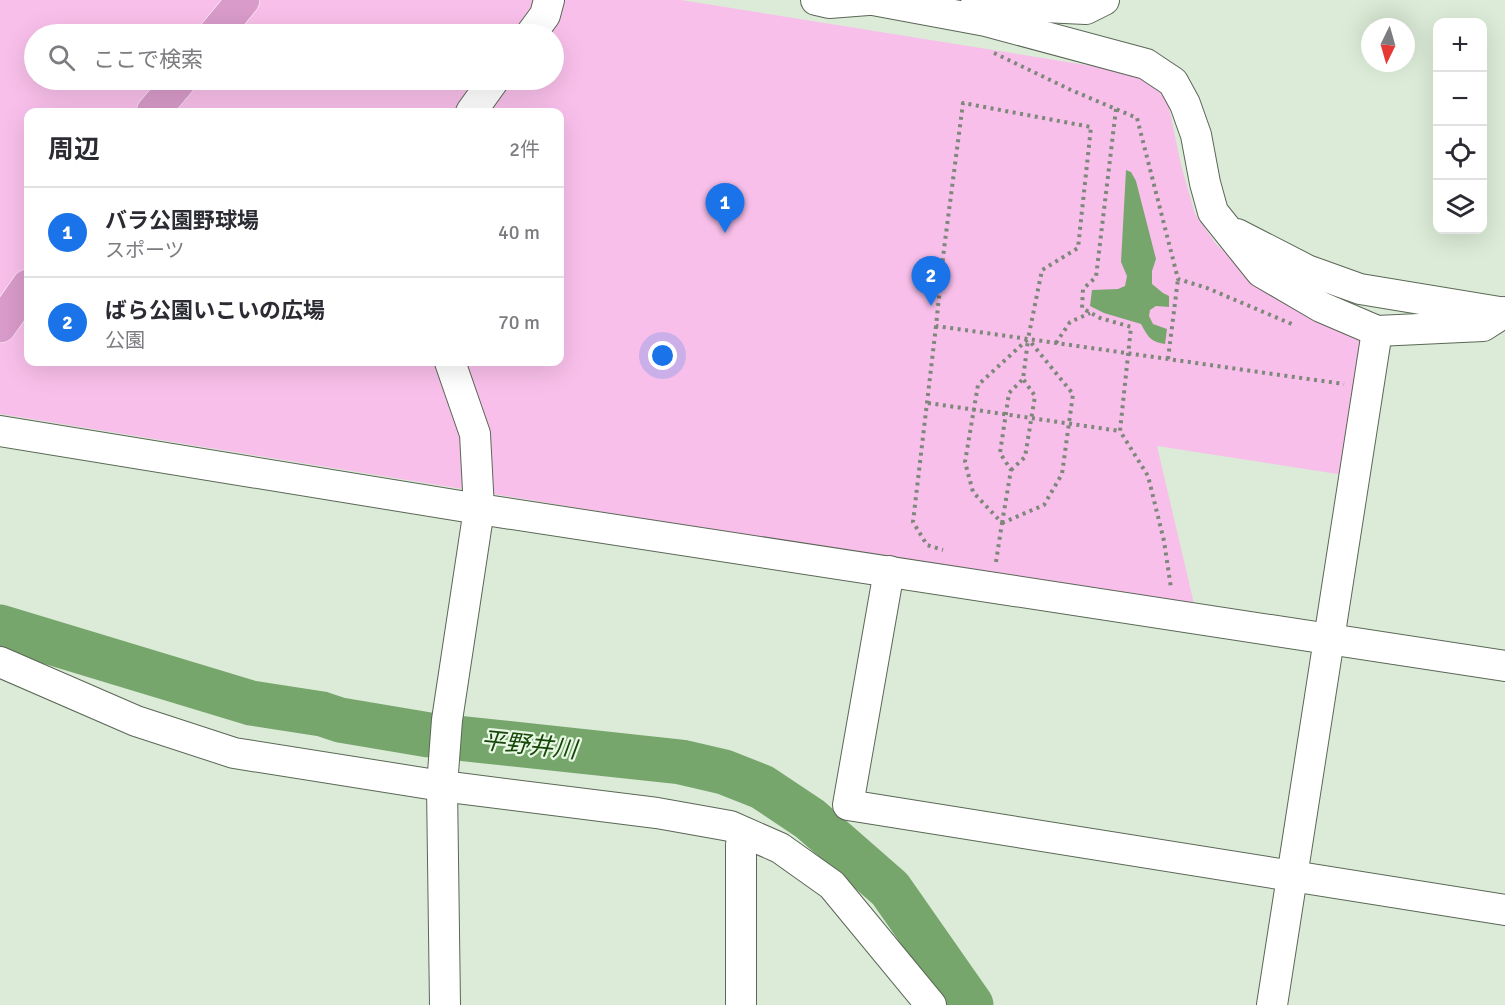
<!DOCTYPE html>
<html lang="ja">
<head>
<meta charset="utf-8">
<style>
  :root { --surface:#fff; --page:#f2f2f3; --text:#2b2b33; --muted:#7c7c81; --line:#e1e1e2; --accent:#1a73e8 }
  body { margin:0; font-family:Signika,"Noto Sans JP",sans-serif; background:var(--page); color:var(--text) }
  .controls { position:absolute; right:18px; top:18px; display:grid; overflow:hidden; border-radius:12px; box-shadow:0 6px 24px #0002 }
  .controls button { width:54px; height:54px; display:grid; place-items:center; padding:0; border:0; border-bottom:2px solid var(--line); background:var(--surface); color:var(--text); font:30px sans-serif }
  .compass { position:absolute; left:1361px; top:18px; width:54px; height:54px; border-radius:50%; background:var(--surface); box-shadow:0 6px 24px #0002; rotate:185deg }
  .you { position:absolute; left:663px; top:356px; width:21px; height:21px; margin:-15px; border:4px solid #fff; border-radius:50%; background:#1a73e8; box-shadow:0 0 0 9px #1a73e833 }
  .badge { display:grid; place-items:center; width:39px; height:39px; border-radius:50%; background:var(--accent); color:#fff; font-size:20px; font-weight:700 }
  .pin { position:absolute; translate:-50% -50px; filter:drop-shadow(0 2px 3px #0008) }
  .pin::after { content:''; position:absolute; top:32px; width:21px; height:18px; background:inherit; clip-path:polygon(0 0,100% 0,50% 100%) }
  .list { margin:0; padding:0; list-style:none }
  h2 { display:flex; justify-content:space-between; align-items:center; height:78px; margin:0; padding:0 24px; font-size:26px }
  h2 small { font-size:20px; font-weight:400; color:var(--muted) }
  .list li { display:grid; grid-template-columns:39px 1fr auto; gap:18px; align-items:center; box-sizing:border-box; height:90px; padding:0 24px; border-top:2px solid var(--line) }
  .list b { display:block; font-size:22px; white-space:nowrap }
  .list p { margin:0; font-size:20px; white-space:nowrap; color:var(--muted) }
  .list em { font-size:20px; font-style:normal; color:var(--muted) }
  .icon { flex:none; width:33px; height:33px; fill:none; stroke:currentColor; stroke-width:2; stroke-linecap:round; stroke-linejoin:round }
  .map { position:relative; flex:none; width:1505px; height:1005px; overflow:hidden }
  .search { position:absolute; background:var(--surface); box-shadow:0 6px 24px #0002; left:24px; top:24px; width:540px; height:66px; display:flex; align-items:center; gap:15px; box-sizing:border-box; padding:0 21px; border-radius:33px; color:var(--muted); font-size:22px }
  .panel { position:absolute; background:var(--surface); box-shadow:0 6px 24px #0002; left:24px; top:108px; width:540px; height:258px; border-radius:12px }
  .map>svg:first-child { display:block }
</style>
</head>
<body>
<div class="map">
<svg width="1505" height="1005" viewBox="0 0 1505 1005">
  <rect width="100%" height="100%" fill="#dbebd7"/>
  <!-- green -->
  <path fill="#f8bfea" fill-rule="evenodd" d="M0,0H681L1142,74L1167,98L1181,165L1195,214L1216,244L1241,267L1369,335L1344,475L1157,446L1195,608L0,414ZM34,34H554V80H34ZM28,112H560V362H28Z"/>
  <!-- water -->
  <path fill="#77a66d" d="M1126,170L1131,172L1136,181L1156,259L1152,271V284L1163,293L1169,296V307L1156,306L1150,310L1149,316L1153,324L1167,329L1165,344C1151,342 1148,337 1141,324L1104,313L1090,306L1092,290L1118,289L1125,286L1127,276L1121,262Z"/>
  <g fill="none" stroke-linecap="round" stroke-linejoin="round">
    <!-- river -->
    <path stroke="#77a66d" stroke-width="45" d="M0,627L251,703L322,714L340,720L429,735L681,762L724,772L762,787L810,819L890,889L971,1005"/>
    <!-- street casing -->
    <g stroke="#5a6756" stroke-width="32">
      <g id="street">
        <path d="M816,0L829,3L868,0"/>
        <path d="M873,0L986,21L1146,64L1173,82L1185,104L1196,135L1205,183L1213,212L1261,272L1321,307L1377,331L1483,326L1505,312"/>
        <path d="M976,4L1086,9L1104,0"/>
        <path d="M531,34L545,15L549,0"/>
        <path d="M471,112L494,80"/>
        <path d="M1237,234L1307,270L1360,289L1505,313"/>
        <path d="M0,431L479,509L1505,666"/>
        <path d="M889,571L848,805L1505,910"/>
        <path d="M0,662L136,721L234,753L442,786L657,813L730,826L780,848L832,885L931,1005"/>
        <path d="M445,1005L442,786L447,720L479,509L475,434L450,362"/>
        <path d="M741,1005V845L745,833"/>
        <path d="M1272,1005L1377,331"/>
      </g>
    </g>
    <!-- highway casing -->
    <g stroke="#fff" stroke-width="34">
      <g id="highway">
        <path d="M215,34L243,0"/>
        <path d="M153,112L180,80"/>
        <path d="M0,326L28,286"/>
      </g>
    </g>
    <!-- path -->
    <g stroke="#7d887a" stroke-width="4" stroke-dasharray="3 4.5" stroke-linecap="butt">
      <path d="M994,53L1071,90L1137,118L1178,279L1207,288L1294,325"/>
      <path d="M1116,109L1096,277L1083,289L1082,308L1100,318L1131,327L1120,431L1148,476L1164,541L1171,588"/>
      <path d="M936,326L913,522L927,545L943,550"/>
      <path d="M1056,343L1070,322L1090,313"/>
      <path d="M1168,359L1178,279"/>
      <path d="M928,403L1120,431"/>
      <path d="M1011,470L1025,457L1035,396L1023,379"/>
      <path d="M1002,523L1044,505L1062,474L1073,394L1029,340"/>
      <path d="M1002,523L1011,470L1000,453L1009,393L1023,379L1028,340"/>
      <path d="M996,562L1002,523L973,492L965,462L978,385L1028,339L1042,270L1078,248L1091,127L963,103L944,249L936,326C1072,345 1208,365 1344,384"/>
    </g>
    <!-- street -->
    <use href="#street" stroke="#fff" stroke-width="30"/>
    <!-- highway -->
    <use href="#highway" stroke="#d99bca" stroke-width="33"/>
  </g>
  <g text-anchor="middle" stroke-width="4.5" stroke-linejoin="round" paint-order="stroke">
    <!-- water labels -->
    <g font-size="24" font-style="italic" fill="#17460a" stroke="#e8f8e4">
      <text transform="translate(529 745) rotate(6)" y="8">平野井川</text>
    </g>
  </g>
</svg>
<div class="controls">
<button>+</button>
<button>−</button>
<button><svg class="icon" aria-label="locate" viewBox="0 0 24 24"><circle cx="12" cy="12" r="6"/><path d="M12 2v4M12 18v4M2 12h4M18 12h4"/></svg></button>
<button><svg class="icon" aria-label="layers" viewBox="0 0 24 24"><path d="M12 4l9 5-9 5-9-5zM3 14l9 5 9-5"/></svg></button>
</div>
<svg class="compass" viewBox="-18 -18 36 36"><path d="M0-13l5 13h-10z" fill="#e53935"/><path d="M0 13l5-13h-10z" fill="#7c7c81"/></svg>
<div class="you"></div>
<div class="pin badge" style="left:725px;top:233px">1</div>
<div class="pin badge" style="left:931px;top:306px">2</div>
<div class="search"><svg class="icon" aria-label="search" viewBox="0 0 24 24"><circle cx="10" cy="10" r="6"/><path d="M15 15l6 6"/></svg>ここで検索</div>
<section class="panel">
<h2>周辺<small>2件</small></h2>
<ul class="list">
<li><span class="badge">1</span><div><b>バラ公園野球場</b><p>スポーツ</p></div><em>40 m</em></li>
<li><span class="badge">2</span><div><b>ばら公園いこいの広場</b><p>公園</p></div><em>70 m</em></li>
</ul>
</section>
</div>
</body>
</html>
